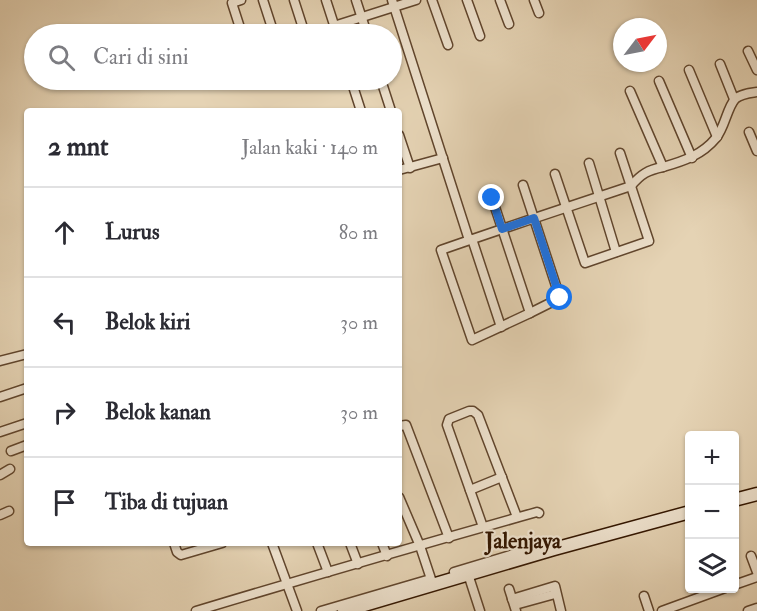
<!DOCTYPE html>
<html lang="id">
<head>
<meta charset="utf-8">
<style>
  :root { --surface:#fff; --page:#f7f7f7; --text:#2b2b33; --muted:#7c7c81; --line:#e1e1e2 }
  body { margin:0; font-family:"IM FELL Double Pica",serif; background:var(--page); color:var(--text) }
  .controls { position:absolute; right:18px; bottom:18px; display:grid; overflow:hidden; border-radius:6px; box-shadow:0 2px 4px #0004 }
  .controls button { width:54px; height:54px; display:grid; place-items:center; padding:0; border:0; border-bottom:2px solid var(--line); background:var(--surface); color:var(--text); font:30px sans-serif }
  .compass { position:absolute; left:613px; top:18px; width:54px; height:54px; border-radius:50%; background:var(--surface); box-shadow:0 2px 4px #0004; rotate:58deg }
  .stop { position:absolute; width:18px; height:18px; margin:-14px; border:4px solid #1a73e8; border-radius:50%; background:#fff }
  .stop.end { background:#1a73e8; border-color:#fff; box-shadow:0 2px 6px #0008 }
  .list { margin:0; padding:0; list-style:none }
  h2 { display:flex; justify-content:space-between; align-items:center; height:78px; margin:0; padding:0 24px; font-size:26px }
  h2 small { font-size:20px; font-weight:400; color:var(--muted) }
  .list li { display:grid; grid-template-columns:39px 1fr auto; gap:18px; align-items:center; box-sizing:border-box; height:90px; padding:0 24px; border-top:2px solid var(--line) }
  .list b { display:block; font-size:22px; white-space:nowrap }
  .list em { font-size:20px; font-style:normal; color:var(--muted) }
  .icon { flex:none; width:33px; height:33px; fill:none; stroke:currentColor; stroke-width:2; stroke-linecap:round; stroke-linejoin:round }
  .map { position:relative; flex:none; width:757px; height:611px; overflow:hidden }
  .search { position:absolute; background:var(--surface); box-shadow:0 2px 4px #0004; left:24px; top:24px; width:378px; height:66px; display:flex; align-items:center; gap:15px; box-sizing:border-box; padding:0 21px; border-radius:33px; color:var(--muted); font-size:22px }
  .panel { position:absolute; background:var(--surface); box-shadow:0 2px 4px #0004; left:24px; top:108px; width:378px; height:438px; border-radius:6px }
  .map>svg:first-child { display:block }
</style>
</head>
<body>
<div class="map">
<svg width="757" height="611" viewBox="0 0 757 611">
  <rect width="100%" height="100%" fill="#e5d3b4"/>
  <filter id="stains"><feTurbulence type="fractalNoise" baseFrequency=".00333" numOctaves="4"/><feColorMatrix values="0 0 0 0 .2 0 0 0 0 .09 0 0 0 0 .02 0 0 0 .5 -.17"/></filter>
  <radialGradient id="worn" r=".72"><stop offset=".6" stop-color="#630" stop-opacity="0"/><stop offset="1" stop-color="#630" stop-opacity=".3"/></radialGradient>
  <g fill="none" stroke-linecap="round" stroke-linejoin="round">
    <!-- minor casing -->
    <g stroke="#60452d" stroke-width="11">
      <g id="minor">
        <path d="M241,0L232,3L242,34"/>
        <path d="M263,0L274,34"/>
        <path d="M326,0L337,34"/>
        <path d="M356,0L367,34"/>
        <path d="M392,0L469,240"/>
        <path d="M432,0L448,45"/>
        <path d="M467,0L480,36"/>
        <path d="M500,0L509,24"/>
        <path d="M534,0L539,13"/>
        <path d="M334,26L416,0"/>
        <path d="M282,34L303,28L294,0"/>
        <path d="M748,51L757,70"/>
        <path d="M720,64L734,99"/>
        <path d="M689,70L717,137"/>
        <path d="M351,80L361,111"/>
        <path d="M381,80L391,111"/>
        <path d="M659,81L692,158"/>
        <path d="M630,91L663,167C684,161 702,155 716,138C725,127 727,108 735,99C740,94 750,93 757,92"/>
        <path d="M749,132L757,151"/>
        <path d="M399,135L410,168"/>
        <path d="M589,163L616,252"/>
        <path d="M399,170L443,158"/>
        <path d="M555,174L585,263L649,241L620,153"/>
        <path d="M523,185L560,298L530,313"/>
        <path d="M492,198L530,313L472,340L441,250C504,228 568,207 631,186C641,174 648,170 663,167"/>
        <path d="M472,239L501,327"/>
        <path d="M0,361L27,354"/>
        <path d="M0,397L27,388"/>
        <path d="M399,426L406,425L449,538"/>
        <path d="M0,432L27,423"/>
        <path d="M11,451L27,445"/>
        <path d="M0,475L10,469"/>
        <path d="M470,490L502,477"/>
        <path d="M399,497L420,546L433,585"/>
        <path d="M0,515L9,511"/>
        <path d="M483,527L447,425L449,419L469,411H473L478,415L517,517"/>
        <path d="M174,543L177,552L181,555L222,543"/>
        <path d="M272,543L297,611"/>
        <path d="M317,543L328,572"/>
        <path d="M350,543L358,564"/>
        <path d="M382,543L387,556"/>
        <path d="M751,556L757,572"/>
        <path d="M454,572L547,544"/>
        <path d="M468,574L480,611"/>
        <path d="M734,585L757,577"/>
        <path d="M509,589L516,611"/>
        <path d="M644,596L649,611"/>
        <path d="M512,599L555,586L561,611"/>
        <path d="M515,605L555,594"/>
        <path d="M196,611C309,577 423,544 537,512L539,513"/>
        <path d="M321,611L427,580"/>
        <path d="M662,611L725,588"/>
        <path d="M748,611L757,608"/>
      </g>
    </g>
    <!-- secondary casing -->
    <g stroke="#331600" stroke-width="15">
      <g id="secondary">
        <path d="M734,500L757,494"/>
        <path d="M344,611L554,549L690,512"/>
      </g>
    </g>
    <!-- minor -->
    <use href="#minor" stroke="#eee2ce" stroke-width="8"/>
    <!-- secondary -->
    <use href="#secondary" stroke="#eee2ce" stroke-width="12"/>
  </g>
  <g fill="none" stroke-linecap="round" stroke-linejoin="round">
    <!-- route -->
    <path stroke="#1a73e8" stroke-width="8" d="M492,198L502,229L534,218L560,298"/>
  </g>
  <g text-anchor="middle" stroke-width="4.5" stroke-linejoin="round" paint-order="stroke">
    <!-- quarter labels -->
    <g font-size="22" font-weight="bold" fill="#331600" stroke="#eee2ce">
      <text x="523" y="548">Jalenjaya</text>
    </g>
  </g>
  <rect width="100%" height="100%" filter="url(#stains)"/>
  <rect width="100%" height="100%" fill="url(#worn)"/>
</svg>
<div class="controls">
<button>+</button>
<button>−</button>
<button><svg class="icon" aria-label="layers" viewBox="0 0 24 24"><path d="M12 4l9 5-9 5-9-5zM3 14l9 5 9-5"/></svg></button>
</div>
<svg class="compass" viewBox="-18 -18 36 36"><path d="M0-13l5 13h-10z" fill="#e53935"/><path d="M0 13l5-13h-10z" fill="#7c7c81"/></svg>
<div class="stop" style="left:560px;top:298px"></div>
<div class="stop end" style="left:492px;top:198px"></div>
<div class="search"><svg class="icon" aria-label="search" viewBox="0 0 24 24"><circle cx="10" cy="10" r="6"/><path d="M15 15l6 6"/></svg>Cari di sini</div>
<section class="panel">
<h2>2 mnt<small>Jalan kaki · 140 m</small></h2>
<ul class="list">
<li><svg class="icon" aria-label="ahead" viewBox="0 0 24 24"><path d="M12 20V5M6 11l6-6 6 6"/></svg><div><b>Lurus</b></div><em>80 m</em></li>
<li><svg class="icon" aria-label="left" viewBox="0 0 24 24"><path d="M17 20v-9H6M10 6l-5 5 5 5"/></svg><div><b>Belok kiri</b></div><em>30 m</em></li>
<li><svg class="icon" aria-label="right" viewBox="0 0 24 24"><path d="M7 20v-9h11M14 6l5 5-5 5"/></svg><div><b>Belok kanan</b></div><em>30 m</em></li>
<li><svg class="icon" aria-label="arrive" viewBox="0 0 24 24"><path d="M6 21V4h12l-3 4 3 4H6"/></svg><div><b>Tiba di tujuan</b></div></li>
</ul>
</section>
</div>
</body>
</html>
